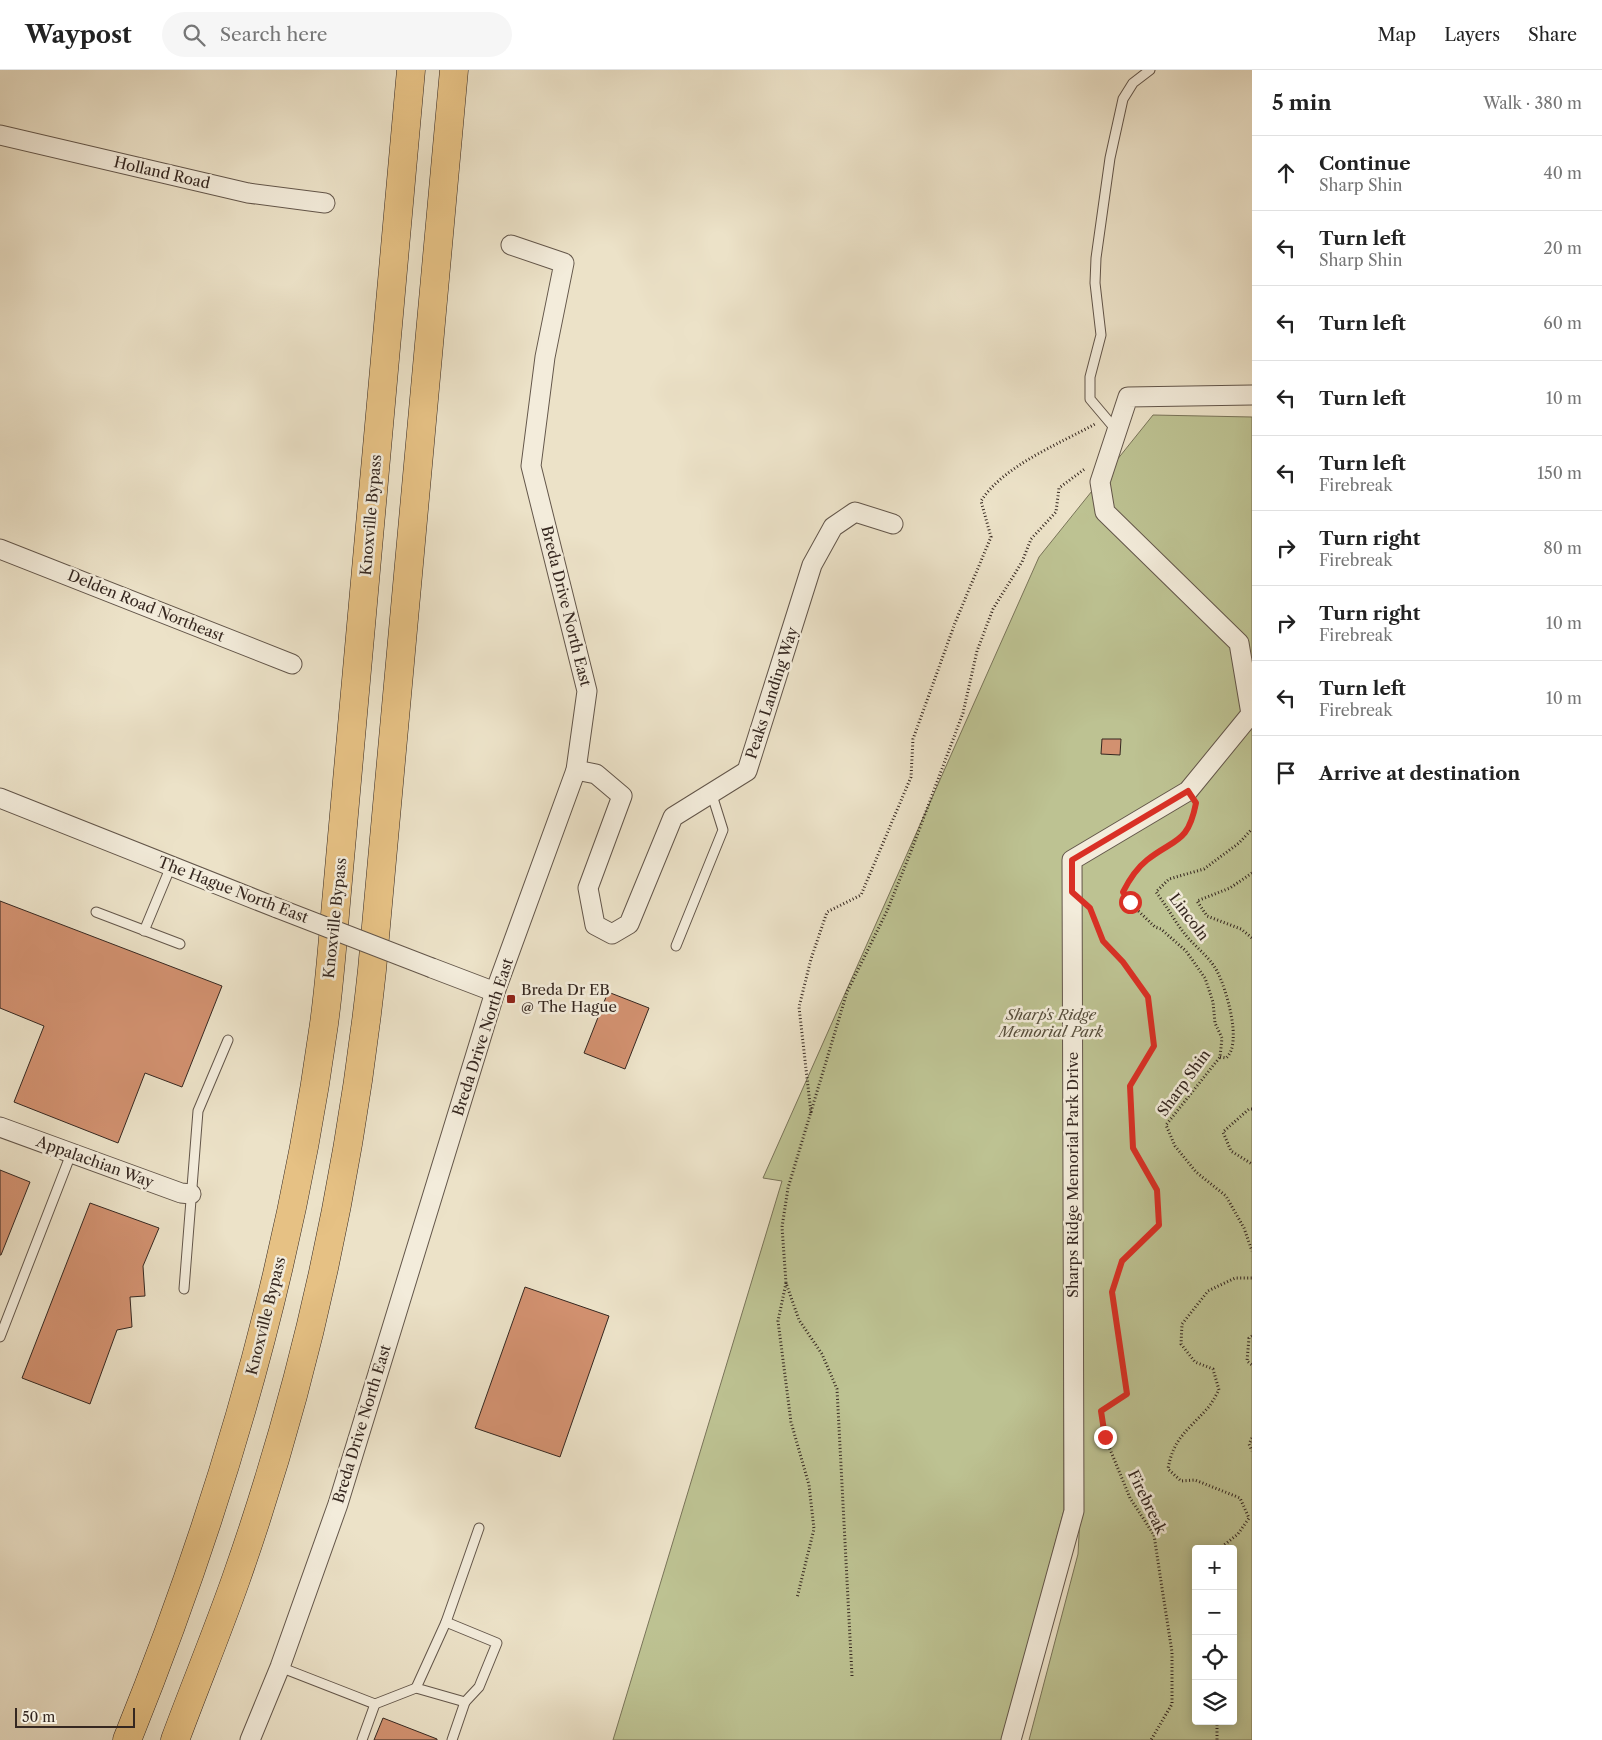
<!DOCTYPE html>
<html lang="en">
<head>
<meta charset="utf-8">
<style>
  :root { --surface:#fff; --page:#f6f6f6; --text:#222; --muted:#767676; --line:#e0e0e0 }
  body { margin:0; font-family:"Libre Caslon Text",serif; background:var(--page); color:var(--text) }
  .controls { position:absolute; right:15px; bottom:15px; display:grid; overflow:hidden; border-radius:5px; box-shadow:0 2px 12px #0003 }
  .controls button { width:45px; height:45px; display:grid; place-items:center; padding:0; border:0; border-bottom:1px solid var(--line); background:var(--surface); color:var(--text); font:25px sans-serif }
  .scale { position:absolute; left:15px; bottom:12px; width:120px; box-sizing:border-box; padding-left:5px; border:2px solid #352720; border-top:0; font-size:14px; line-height:18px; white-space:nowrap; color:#352720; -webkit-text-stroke:4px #f3ecdb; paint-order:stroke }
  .stop { position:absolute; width:15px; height:15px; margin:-11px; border:4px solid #d93025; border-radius:50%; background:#fff }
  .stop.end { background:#d93025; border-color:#fff; box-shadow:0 1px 5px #0008 }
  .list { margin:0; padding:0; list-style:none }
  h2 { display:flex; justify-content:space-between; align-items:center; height:65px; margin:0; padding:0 20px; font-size:21px }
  h2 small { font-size:16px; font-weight:400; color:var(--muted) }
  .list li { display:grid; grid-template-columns:32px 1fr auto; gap:15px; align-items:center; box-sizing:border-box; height:75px; padding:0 20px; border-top:1px solid var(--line) }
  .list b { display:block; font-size:19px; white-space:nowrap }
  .list p { margin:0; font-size:16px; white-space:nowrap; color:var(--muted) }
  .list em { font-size:16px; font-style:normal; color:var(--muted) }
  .icon { flex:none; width:28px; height:28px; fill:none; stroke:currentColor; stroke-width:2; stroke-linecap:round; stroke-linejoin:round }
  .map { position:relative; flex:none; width:1252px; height:1670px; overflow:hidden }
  header { display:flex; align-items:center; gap:30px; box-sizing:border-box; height:70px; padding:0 25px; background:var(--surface); border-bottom:1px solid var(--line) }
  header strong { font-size:24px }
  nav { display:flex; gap:28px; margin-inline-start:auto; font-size:18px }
  .search { width:350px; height:45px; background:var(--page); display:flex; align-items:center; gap:12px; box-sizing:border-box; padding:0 18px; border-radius:28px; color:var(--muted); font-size:19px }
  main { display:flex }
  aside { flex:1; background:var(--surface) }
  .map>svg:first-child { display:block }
</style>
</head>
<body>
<header>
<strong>Waypost</strong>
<div class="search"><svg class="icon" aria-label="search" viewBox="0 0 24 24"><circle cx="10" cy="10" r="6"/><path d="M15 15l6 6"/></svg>Search here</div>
<nav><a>Map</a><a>Layers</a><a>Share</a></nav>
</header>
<main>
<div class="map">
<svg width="1252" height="1670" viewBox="0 0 1252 1670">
  <rect width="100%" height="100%" fill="#ece2c8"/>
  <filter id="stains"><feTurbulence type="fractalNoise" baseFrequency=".004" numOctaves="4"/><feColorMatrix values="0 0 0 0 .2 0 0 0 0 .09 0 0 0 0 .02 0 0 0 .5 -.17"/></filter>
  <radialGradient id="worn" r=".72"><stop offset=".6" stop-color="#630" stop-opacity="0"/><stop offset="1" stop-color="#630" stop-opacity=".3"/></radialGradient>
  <!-- green -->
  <path fill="#bdc292" stroke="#797459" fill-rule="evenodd" d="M1153,345L1252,347V1670H1029L1078,1484L1083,1391L1064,1169V1440L1003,1670H613L782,1111L763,1108L1039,487ZM1196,1479H1233V1651H1196Z"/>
  <!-- building -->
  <g fill="#d29170" stroke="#352720">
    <path d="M1102,669H1121L1120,685L1101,684Z"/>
    <path d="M0,831L222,916L182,1017L145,1003L118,1073L14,1032L44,956L0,938Z"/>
    <path d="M608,922L649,938L625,999L584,983Z"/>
    <path d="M0,1100L30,1112L1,1185H0Z"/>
    <path d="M90,1133L159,1158L143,1196L145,1226L130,1227L132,1257L117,1260L90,1334L22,1308Z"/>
    <path d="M525,1217L609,1246L560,1387L475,1358Z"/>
    <path d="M383,1648L437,1669V1670H374Z"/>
  </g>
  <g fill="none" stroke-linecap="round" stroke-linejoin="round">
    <!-- lane casing -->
    <g stroke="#63564a" stroke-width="11">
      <g id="lane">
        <path d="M1117,361L1090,329V307L1101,265L1095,213L1096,188L1110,88L1123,29L1133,13L1150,0"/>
        <path d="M96,842L180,874"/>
        <path d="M144,861L171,796"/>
        <path d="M676,876L723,760L712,725"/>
        <path d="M184,1219L198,1041L228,970"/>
        <path d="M0,1267L71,1084"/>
        <path d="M446,1552L497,1573L479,1617L465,1632"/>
        <path d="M280,1597L375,1634L416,1618L465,1632L452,1670"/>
        <path d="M416,1618L446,1552L479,1458"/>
        <path d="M362,1670L375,1634"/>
      </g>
    </g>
    <!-- street casing -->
    <g stroke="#63564a" stroke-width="21">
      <g id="street">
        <path d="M0,65L248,123L325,133"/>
        <path d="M0,479L292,594"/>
        <path d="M576,700L596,704L622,726L588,818L595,855L612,864L629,854L673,747L747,701L812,495L833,457L855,442L893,454"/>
        <path d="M0,728L277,838"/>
        <path d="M432,898L495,922"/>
        <path d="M0,1057L181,1123L191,1124"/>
        <path d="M250,1670L280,1597L338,1434L495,922L576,700L587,621L531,396L545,287L564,193L511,175"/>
        <path d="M1011,1670L1074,1441L1072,790L1188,721L1251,644L1239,573L1105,442L1100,412L1128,327L1252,325"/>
      </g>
    </g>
    <!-- highway casing -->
    <g stroke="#352720" stroke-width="29">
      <g id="highway">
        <path d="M127,1670C220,1440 290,1201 324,954C330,910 333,866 337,822L411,0"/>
        <path d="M175,1670C195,1616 217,1563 236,1509C305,1313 350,1106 372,900L454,0"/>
      </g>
    </g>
    <!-- path -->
    <g stroke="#352720" stroke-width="3" stroke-dasharray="1 2.5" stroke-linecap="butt">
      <path d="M1196,737C1188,771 1172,771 1147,790C1137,798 1129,811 1123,822L1127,830L1155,857L1161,859L1186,881L1205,908L1213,932L1215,953L1222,968L1220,987L1166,1055L1175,1076L1196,1102L1226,1126L1244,1158L1252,1181"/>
      <path d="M1252,803L1230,818L1197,831L1207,846L1241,859L1252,868"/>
      <path d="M1090,838L1103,871L1123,892L1148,927L1154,976L1131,1016L1133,1078L1157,1120L1159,1155L1122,1191L1112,1222L1127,1324L1101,1341L1105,1367L1130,1428L1154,1465L1162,1518L1172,1582V1634L1151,1670"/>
      <path d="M1220,987L1226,988C1243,974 1226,918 1217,901C1209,886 1194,876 1184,863C1174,850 1166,835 1156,822L1169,809L1204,799L1239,773L1252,759"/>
      <path d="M1252,1039H1249L1223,1062L1231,1081L1252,1094"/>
      <path d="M811,1043L799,937L811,889L827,842L861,825L911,707L913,669L955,553L991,467L981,431C1003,396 1059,374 1095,354"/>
      <path d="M786,1213L778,1251L791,1352L809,1415L814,1459L797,1528"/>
      <path d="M1252,1266L1249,1268L1247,1291L1252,1295"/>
      <path d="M1252,1368L1249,1374L1252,1381"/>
      <path d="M1219,1479L1238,1464L1249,1448L1240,1428L1195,1410L1181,1411L1168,1399C1173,1369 1187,1361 1206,1340C1211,1335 1215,1327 1219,1320L1213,1299L1195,1292L1181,1274L1182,1254L1208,1221L1235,1208H1252"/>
      <path d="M852,1606L837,1319L822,1284L799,1250L786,1213L782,1157L788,1118L847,922L887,841L910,784L963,643L977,581L993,539L1022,492L1031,469L1056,442L1059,418L1086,398"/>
      <path d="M1217,1651V1670"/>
    </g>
    <!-- lane -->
    <use href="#lane" stroke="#f3ecdb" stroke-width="9"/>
    <!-- street -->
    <use href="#street" stroke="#f3ecdb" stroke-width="19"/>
    <!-- highway -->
    <use href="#highway" stroke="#e6c184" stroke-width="28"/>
    <!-- street-bridge casing -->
    <g stroke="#63564a" stroke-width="21" stroke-linecap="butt">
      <path id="street-bridge" d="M277,838L432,898"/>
    </g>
    <!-- street-bridge -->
    <use href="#street-bridge" stroke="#f3ecdb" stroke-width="19"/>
  </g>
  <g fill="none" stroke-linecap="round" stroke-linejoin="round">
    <!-- route -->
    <path stroke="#d93025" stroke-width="6" d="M1105,1367L1101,1341L1127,1324L1112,1222L1122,1191L1159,1155L1157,1120L1133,1078L1130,1016L1154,976L1148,927L1123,892L1103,871L1090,838L1072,822V790L1188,721L1196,733C1188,774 1175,768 1147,790C1137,798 1128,812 1123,822L1130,832"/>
  </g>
  <!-- markers -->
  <rect fill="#8f2418" stroke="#f3ecdb" stroke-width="2" x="506" y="924" width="10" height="10" rx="2.5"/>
  <g text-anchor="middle" stroke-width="5" stroke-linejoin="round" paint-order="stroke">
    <!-- street labels -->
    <g font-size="15" fill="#352720" stroke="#f3ecdb">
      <text transform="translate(162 103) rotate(13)" y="5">Holland Road</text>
      <text transform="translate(371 445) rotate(-85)" y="5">Knoxville Bypass</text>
      <text transform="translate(146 536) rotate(22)" y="5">Delden Road Northeast</text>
      <text transform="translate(566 536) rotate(76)" y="5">Breda Drive North East</text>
      <text transform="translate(772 623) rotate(-72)" y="5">Peaks Landing Way</text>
      <text transform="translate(233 820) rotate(21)" y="5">The Hague North East</text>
      <text transform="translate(1189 847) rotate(53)" y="5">Lincoln</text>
      <text transform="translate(335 848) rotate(-84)" y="5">Knoxville Bypass</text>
      <text transform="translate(483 967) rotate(-72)" y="5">Breda Drive North East</text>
      <text transform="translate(1184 1013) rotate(-54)" y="5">Sharp Shin</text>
      <text transform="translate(95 1092) rotate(20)" y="5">Appalachian Way</text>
      <text transform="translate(1073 1105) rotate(-90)" y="5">Sharps Ridge Memorial Park Drive</text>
      <text transform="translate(266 1246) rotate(-76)" y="5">Knoxville Bypass</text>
      <text transform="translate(362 1354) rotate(-73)" y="5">Breda Drive North East</text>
      <text transform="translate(1147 1432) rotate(64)" y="5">Firebreak</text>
    </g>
    <!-- poi labels -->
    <g font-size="15" fill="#352720" stroke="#f3ecdb" text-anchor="start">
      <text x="521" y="925">Breda Dr EB<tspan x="521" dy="17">@ The Hague</tspan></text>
    </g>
    <!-- park labels -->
    <g font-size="15" font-style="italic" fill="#574e3c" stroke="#f3ecdb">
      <text x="1051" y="950">Sharp's Ridge<tspan x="1051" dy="17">Memorial Park</tspan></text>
    </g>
  </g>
  <rect width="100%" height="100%" filter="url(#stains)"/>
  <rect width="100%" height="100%" fill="url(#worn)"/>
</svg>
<div class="controls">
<button>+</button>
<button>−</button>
<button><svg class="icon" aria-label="locate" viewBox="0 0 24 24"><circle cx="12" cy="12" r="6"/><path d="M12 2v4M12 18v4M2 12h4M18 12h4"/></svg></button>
<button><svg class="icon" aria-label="layers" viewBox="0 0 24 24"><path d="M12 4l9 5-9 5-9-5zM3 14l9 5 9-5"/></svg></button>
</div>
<div class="scale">50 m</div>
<div class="stop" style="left:1130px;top:832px"></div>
<div class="stop end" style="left:1105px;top:1367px"></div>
</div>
<aside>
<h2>5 min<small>Walk · 380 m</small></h2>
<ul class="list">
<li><svg class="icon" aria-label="ahead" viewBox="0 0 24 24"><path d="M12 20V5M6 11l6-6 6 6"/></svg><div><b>Continue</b><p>Sharp Shin</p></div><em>40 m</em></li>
<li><svg class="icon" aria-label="left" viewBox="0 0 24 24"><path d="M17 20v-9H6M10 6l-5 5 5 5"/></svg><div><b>Turn left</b><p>Sharp Shin</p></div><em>20 m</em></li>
<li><svg class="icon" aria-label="left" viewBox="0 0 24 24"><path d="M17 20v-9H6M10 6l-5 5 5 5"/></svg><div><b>Turn left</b></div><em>60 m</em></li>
<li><svg class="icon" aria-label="left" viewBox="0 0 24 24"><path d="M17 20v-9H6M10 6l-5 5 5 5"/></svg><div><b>Turn left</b></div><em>10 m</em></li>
<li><svg class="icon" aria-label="left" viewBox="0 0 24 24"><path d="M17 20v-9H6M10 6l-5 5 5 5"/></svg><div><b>Turn left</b><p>Firebreak</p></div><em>150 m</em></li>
<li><svg class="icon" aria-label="right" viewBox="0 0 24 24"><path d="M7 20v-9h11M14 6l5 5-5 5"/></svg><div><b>Turn right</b><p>Firebreak</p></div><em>80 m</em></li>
<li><svg class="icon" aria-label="right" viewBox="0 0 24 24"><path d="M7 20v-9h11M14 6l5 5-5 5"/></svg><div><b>Turn right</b><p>Firebreak</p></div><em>10 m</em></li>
<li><svg class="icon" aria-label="left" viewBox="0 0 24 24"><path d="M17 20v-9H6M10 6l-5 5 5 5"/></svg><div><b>Turn left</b><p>Firebreak</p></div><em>10 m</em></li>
<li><svg class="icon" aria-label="arrive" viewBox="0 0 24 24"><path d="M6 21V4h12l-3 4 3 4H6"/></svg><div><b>Arrive at destination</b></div></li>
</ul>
</aside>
</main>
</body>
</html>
